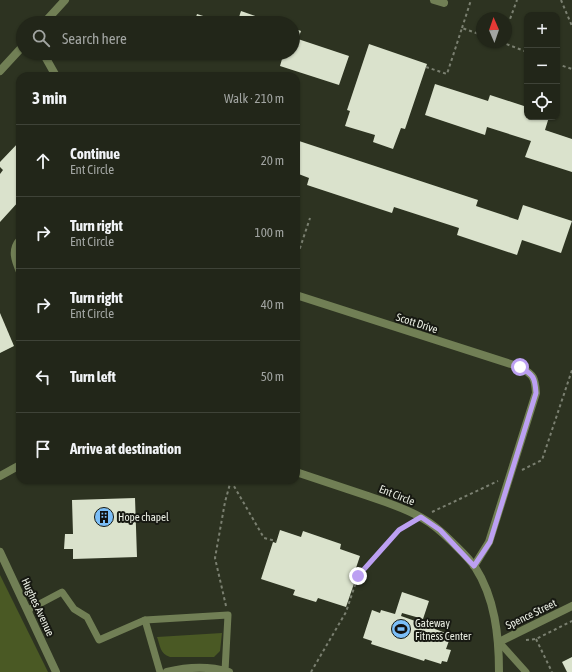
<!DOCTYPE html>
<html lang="en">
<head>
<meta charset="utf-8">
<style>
  :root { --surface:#222619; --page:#2e3226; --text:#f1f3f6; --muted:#a2a5a2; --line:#3f4338 }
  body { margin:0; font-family:"Asap Condensed",sans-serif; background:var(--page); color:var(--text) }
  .controls { position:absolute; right:12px; top:12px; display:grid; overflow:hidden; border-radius:8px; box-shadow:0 1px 3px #0004 }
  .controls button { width:36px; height:36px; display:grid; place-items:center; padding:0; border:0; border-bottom:1px solid var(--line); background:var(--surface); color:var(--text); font:20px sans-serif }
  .compass { position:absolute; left:476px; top:12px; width:36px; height:36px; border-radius:50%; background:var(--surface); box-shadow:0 1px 3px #0004; rotate:358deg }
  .stop { position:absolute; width:12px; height:12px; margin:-9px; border:3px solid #bca0f2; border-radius:50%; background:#fff }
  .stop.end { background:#bca0f2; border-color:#fff; box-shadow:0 1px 4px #0008 }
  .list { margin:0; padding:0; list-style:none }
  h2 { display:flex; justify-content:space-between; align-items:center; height:52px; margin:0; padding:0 16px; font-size:17px }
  h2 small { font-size:13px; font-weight:400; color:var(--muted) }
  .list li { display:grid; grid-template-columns:26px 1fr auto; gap:12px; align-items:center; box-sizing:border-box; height:72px; padding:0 16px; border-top:1px solid var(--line) }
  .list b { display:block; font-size:15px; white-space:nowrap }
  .list p { margin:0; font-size:13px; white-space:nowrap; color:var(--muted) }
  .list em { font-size:13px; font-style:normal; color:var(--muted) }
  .icon { flex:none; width:22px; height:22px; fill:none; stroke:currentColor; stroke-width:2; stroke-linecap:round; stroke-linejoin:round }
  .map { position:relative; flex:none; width:572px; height:672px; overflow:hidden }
  .search { position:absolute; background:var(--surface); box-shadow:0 1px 3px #0004; left:16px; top:16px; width:284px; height:44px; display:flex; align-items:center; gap:10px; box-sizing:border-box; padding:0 14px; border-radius:22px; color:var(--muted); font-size:15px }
  .panel { position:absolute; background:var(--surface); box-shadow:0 1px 3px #0004; left:16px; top:72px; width:284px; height:412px; border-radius:12px }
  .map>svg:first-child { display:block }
</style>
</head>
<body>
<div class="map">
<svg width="572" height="672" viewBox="0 0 572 672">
  <rect width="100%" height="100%" fill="#2d3321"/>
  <!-- grass -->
  <g fill="#4a5924">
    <path d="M0,575L48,672H0Z"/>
    <path d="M222,633L220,651L214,657H170C160,654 160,645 157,637Z"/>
  </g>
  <!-- building -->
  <g fill="#dae2cc">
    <path d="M241,11L276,23H237Z"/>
    <path d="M197,14L225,23H194Z"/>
    <path d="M293,28L301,31L298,39L349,56L339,85L280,66L282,59L264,53H293Z"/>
    <path d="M369,44L427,64L405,129L401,128L393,149L373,142L375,135L345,126L350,111L347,110Z"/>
    <path d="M216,53H235L233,59Z"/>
    <path d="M435,84L488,101L490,95L527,107V117H549L545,130L572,139V172L525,157L531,141L487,127L485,135L425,115Z"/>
    <path d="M296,140L478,200L476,206L518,220L523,205L572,221L561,253L522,240L517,255L457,235L459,228L394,207L392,213L307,185L309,178L296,173Z"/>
    <path d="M20,141V200L0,222V174L3,170L0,167V162Z"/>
    <path d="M0,313L14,346L0,353Z"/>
    <path d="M135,498L137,557L73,559V549H64L65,534H73L72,500Z"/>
    <path d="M280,530L301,537L303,531L341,544L340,549L360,556L356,568L359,569L346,607L318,598L316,602L293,595L295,590L261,579L273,542L276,543Z"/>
    <path d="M402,592L429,601L423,619L402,613L401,616L435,628V629L451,635L446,649L451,650L447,662L442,661L441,664L425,659L424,661L371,644L372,641L363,638L372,610L380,613L381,610L395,614Z"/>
    <path d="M572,657V672H567L562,662Z"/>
  </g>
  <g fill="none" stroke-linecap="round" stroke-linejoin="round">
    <!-- path -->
    <g stroke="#7b8071" stroke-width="2" stroke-dasharray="3 3" stroke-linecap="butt">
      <path d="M561,0L572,26"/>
      <path d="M462,28L471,0"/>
      <path d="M506,30L517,0"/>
      <path d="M501,42L527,52"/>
      <path d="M557,64L572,69"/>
      <path d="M426,67L447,74L462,28L482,35"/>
      <path d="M296,260L310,218"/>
      <path d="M522,470L542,460L572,370"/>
      <path d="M231,481L264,538L276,541"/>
      <path d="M432,512L498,481"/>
      <path d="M226,606L215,558L225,502L231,480"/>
      <path d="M536,639L552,672"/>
      <path d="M526,640L536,639L572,621"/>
      <path d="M311,672L346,612L358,576L399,529L412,523"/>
    </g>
    <!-- service -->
    <g stroke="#717f55" stroke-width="7">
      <path d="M20,239C10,250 15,261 20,273"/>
      <path d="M28,610L62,592L74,609L87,617L99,640L145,620L228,615L225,671"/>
      <path d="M145,620L160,672"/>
      <path d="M499,642L526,672"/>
    </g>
    <!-- minor -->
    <g stroke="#717f55" stroke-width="8">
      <path d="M434,0L444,3"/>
      <path d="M44,23L65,0"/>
      <path d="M43,53L56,76"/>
      <path d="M0,71L23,46"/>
      <path d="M296,295L520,367C534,375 535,378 536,393L489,542L474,566"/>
      <path d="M296,472C320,480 344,488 368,496C386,502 405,508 422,518C433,524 443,533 452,542C460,550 469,558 475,567C495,598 499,636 499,672"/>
      <path d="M0,476L20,465"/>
      <path d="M0,552L56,672"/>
      <path d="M499,642L572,606"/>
      <path d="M167,672C187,667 209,666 229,672"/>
    </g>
  </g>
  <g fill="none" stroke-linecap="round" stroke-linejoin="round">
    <!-- route -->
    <path stroke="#bca0f2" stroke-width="5" d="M358,576L399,530L421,517L440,530L474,566L490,542L536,393C535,378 534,375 520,367"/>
  </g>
  <!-- icons -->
  <defs>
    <g id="building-disc" transform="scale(1)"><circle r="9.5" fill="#7bbef8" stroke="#171912"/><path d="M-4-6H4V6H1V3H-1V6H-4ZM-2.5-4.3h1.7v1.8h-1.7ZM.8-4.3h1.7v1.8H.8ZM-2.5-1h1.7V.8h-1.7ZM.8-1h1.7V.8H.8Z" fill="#111"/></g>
    <g id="stadium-disc" transform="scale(1)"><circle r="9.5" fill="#7bbef8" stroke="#171912"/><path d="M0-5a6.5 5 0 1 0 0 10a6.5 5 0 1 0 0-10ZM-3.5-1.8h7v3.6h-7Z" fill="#111"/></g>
  </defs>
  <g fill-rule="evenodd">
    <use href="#building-disc" x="104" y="517"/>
    <use href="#stadium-disc" x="401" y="629"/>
  </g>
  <g text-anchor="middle" stroke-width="4" stroke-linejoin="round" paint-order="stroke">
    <!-- street labels -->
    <g font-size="11" fill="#ecf0e5" stroke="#171912">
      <text transform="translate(417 323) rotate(18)" y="4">Scott Drive</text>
      <text transform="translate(397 495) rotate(22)" y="4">Ent Circle</text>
      <text transform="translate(38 607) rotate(65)" y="4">Hughes Avenue</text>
      <text transform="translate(531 614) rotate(-26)" y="4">Spence Street</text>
    </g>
    <!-- poi labels -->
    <g font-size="11" fill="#ecf0e5" stroke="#171912" text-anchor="start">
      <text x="118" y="521">Hope chapel</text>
      <text x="415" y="627">Gateway<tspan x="415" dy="13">Fitness Center</tspan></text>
    </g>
  </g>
</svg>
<div class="controls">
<button>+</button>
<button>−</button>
<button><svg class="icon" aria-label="locate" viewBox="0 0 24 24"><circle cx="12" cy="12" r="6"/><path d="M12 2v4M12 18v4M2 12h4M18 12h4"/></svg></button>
</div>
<svg class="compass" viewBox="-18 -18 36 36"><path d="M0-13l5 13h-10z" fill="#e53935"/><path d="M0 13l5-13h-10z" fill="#a2a5a2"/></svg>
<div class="stop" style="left:520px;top:367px"></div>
<div class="stop end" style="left:358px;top:576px"></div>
<div class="search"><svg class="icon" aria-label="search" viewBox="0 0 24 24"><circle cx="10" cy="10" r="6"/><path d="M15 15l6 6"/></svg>Search here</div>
<section class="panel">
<h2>3 min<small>Walk · 210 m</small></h2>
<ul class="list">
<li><svg class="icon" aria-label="ahead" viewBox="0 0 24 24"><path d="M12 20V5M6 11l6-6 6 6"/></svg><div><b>Continue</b><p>Ent Circle</p></div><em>20 m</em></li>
<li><svg class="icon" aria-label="right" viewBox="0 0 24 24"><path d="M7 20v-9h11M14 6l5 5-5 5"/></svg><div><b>Turn right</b><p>Ent Circle</p></div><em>100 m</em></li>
<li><svg class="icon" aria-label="right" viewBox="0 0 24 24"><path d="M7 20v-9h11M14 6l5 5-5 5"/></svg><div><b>Turn right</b><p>Ent Circle</p></div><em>40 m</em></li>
<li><svg class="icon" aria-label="left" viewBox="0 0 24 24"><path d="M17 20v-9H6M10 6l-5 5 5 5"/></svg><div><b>Turn left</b></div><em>50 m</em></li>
<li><svg class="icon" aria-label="arrive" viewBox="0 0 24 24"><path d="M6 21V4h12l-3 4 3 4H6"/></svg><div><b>Arrive at destination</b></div></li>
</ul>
</section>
</div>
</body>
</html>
